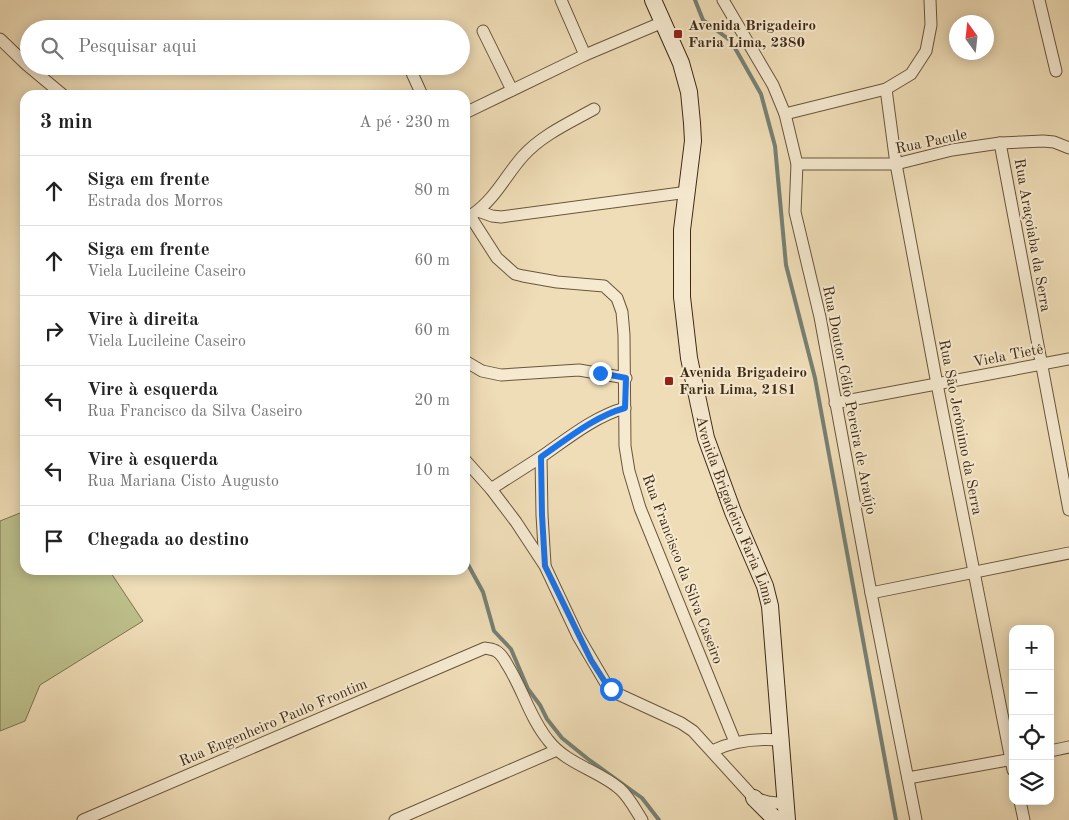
<!DOCTYPE html>
<html lang="pt">
<head>
<meta charset="utf-8">
<style>
  :root { --surface:#fff; --page:#f6f6f6; --text:#222; --muted:#767676; --line:#e0e0e0 }
  body { margin:0; font-family:"Old Standard TT",serif; background:var(--page); color:var(--text) }
  .controls { position:absolute; right:15px; bottom:15px; display:grid; overflow:hidden; border-radius:10px; box-shadow:0 2px 12px #0003 }
  .controls button { width:45px; height:45px; display:grid; place-items:center; padding:0; border:0; border-bottom:1px solid var(--line); background:var(--surface); color:var(--text); font:25px sans-serif }
  .compass { position:absolute; left:949px; top:15px; width:45px; height:45px; border-radius:50%; background:var(--surface); box-shadow:0 2px 12px #0003; rotate:345deg }
  .stop { position:absolute; width:15px; height:15px; margin:-11px; border:4px solid #1a73e8; border-radius:50%; background:#fff }
  .stop.end { background:#1a73e8; border-color:#fff; box-shadow:0 1px 5px #0008 }
  .list { margin:0; padding:0; list-style:none }
  h2 { display:flex; justify-content:space-between; align-items:center; height:65px; margin:0; padding:0 20px; font-size:21px }
  h2 small { font-size:16px; font-weight:400; color:var(--muted) }
  .list li { display:grid; grid-template-columns:32px 1fr auto; gap:15px; align-items:center; box-sizing:border-box; height:70px; padding:0 20px; border-top:1px solid var(--line) }
  .list b { display:block; font-size:19px; white-space:nowrap }
  .list p { margin:0; font-size:16px; white-space:nowrap; color:var(--muted) }
  .list em { font-size:16px; font-style:normal; color:var(--muted) }
  .icon { flex:none; width:28px; height:28px; fill:none; stroke:currentColor; stroke-width:2; stroke-linecap:round; stroke-linejoin:round }
  .map { position:relative; flex:none; width:1069px; height:820px; overflow:hidden }
  .search { position:absolute; background:var(--surface); box-shadow:0 2px 12px #0003; left:20px; top:20px; width:450px; height:55px; display:flex; align-items:center; gap:12px; box-sizing:border-box; padding:0 18px; border-radius:28px; color:var(--muted); font-size:19px }
  .panel { position:absolute; background:var(--surface); box-shadow:0 2px 12px #0003; left:20px; top:90px; width:450px; height:485px; border-radius:15px }
  .map>svg:first-child { display:block }
</style>
</head>
<body>
<div class="map">
<svg width="1069" height="820" viewBox="0 0 1069 820">
  <rect width="100%" height="100%" fill="#efddb7"/>
  <filter id="stains"><feTurbulence type="fractalNoise" baseFrequency=".004" numOctaves="4"/><feColorMatrix values="0 0 0 0 .2 0 0 0 0 .09 0 0 0 0 .02 0 0 0 .5 -.17"/></filter>
  <radialGradient id="worn" r=".72"><stop offset=".6" stop-color="#630" stop-opacity="0"/><stop offset="1" stop-color="#630" stop-opacity=".3"/></radialGradient>
  <!-- green -->
  <path fill="#bdc08c" stroke="#7d744f" d="M25,511V570H109L143,621L40,685L25,721L0,731V521Z"/>
  <g fill="none" stroke-linecap="round" stroke-linejoin="round">
    <!-- stream -->
    <g stroke="#768074" stroke-width="4">
      <path d="M695,0L703,20L731,41L761,94L775,146L786,265L815,378L896,820"/>
      <path d="M465,559L483,592L494,631L511,649L528,689L540,705L547,719L562,738L588,759L642,798L659,820"/>
    </g>
    <!-- street casing -->
    <g stroke="#6a553b" stroke-width="13">
      <g id="street">
        <path d="M561,0L585,55"/>
        <path d="M723,0L773,85L785,114L797,164L795,212L820,317L871,593L916,820"/>
        <path d="M1039,0L1056,71"/>
        <path d="M483,31L512,90"/>
        <path d="M0,39L27,65L63,95"/>
        <path d="M412,73L422,95"/>
        <path d="M886,89L896,164L937,384L1013,770"/>
        <path d="M465,113L585,55L663,22"/>
        <path d="M785,114L886,89L911,74L926,51L931,25L930,0"/>
        <path d="M1000,143L1069,510"/>
        <path d="M797,164H896L952,150L1000,143L1043,141L1054,142L1069,148"/>
        <path d="M478,211L492,216L501,217L688,192"/>
        <path d="M473,214C495,199 506,175 523,156C542,135 569,123 594,109"/>
        <path d="M470,216L497,258L515,274L523,276L557,282L604,286L617,298L622,312L624,335L625,446L629,471L640,508L735,742"/>
        <path d="M465,361L482,371L501,375L579,370L626,378"/>
        <path d="M835,403L1069,359"/>
        <path d="M465,460L491,489L516,522L545,566L578,636L605,682L618,694L681,723L693,731L754,798L768,802L786,804"/>
        <path d="M491,489L541,457"/>
        <path d="M545,564L542,515L541,457C567,439 595,416 625,408"/>
        <path d="M871,593L1069,553"/>
        <path d="M712,751C734,740 757,738 782,740"/>
        <path d="M1050,751L1069,747"/>
        <path d="M908,778L1013,759"/>
        <path d="M1020,801L1024,820"/>
        <path d="M83,820L485,648C489,649 493,649 496,651C502,654 505,661 508,666C523,690 530,718 548,740C566,764 598,770 620,789C629,797 635,809 642,820"/>
        <path d="M395,820L557,750"/>
      </g>
    </g>
    <!-- secondary casing -->
    <g stroke="#3d2812" stroke-width="18">
      <g id="secondary">
        <path id="s1" d="M653,0L681,63L689,92L692,123L693,141L682,230V297L689,358L706,438L733,512L765,586L770,606L787,820"/>
        <path d="M754,798L776,820"/>
      </g>
    </g>
    <!-- street -->
    <use href="#street" stroke="#f5e9d0" stroke-width="11"/>
    <!-- secondary -->
    <use href="#secondary" stroke="#f5e9d0" stroke-width="16"/>
  </g>
  <g fill="none" stroke-linecap="round" stroke-linejoin="round">
    <!-- route -->
    <path stroke="#1a73e8" stroke-width="6" d="M600,373L626,378L625,408C595,416 567,439 541,457L542,515L545,566L591,660L605,682L611,689"/>
  </g>
  <!-- markers -->
  <g fill="#8f2418" stroke="#f5e9d0" stroke-width="2">
    <rect x="673" y="29" width="10" height="10" rx="2.5"/>
    <rect x="664" y="376" width="10" height="10" rx="2.5"/>
  </g>
  <g text-anchor="middle" stroke-width="4" stroke-linejoin="round" paint-order="stroke">
    <!-- poi labels -->
    <g font-size="15" font-weight="bold" fill="#3d2812" stroke="#f5e9d0" text-anchor="start">
      <text x="688" y="30">Avenida Brigadeiro<tspan x="688" dy="17">Faria Lima, 2380</tspan></text>
      <text x="679" y="377">Avenida Brigadeiro<tspan x="679" dy="17">Faria Lima, 2181</tspan></text>
    </g>
    <!-- street labels -->
    <g font-size="15" fill="#3d2812" stroke="#f5e9d0">
      <text transform="translate(931 141) rotate(-12)" y="5">Rua Pacule</text>
      <text transform="translate(1033 235) rotate(80)" y="5">Rua Araçoiaba da Serra</text>
      <text transform="translate(1008 355) rotate(-11)" y="5">Viela Tietê</text>
      <text transform="translate(850 400) rotate(79)" y="5">Rua Doutor Célio Pereira de Araújo</text>
      <text transform="translate(961 427) rotate(79)" y="5">Rua São Jerônimo da Serra</text>
      <text dy="5" stroke="none"><textPath href="#s1" startOffset="526">Avenida Brigadeiro Faria Lima</textPath></text>
      <text transform="translate(683 569) rotate(69)" y="5">Rua Francisco da Silva Caseiro</text>
      <text transform="translate(273 722) rotate(-23)" y="5">Rua Engenheiro Paulo Frontim</text>
    </g>
  </g>
  <rect width="100%" height="100%" filter="url(#stains)"/>
  <rect width="100%" height="100%" fill="url(#worn)"/>
</svg>
<div class="controls">
<button>+</button>
<button>−</button>
<button><svg class="icon" aria-label="locate" viewBox="0 0 24 24"><circle cx="12" cy="12" r="6"/><path d="M12 2v4M12 18v4M2 12h4M18 12h4"/></svg></button>
<button><svg class="icon" aria-label="layers" viewBox="0 0 24 24"><path d="M12 4l9 5-9 5-9-5zM3 14l9 5 9-5"/></svg></button>
</div>
<svg class="compass" viewBox="-18 -18 36 36"><path d="M0-13l5 13h-10z" fill="#e53935"/><path d="M0 13l5-13h-10z" fill="#767676"/></svg>
<div class="stop" style="left:611px;top:689px"></div>
<div class="stop end" style="left:600px;top:373px"></div>
<div class="search"><svg class="icon" aria-label="search" viewBox="0 0 24 24"><circle cx="10" cy="10" r="6"/><path d="M15 15l6 6"/></svg>Pesquisar aqui</div>
<section class="panel">
<h2>3 min<small>A pé · 230 m</small></h2>
<ul class="list">
<li><svg class="icon" aria-label="ahead" viewBox="0 0 24 24"><path d="M12 20V5M6 11l6-6 6 6"/></svg><div><b>Siga em frente</b><p>Estrada dos Morros</p></div><em>80 m</em></li>
<li><svg class="icon" aria-label="ahead" viewBox="0 0 24 24"><path d="M12 20V5M6 11l6-6 6 6"/></svg><div><b>Siga em frente</b><p>Viela Lucileine Caseiro</p></div><em>60 m</em></li>
<li><svg class="icon" aria-label="right" viewBox="0 0 24 24"><path d="M7 20v-9h11M14 6l5 5-5 5"/></svg><div><b>Vire à direita</b><p>Viela Lucileine Caseiro</p></div><em>60 m</em></li>
<li><svg class="icon" aria-label="left" viewBox="0 0 24 24"><path d="M17 20v-9H6M10 6l-5 5 5 5"/></svg><div><b>Vire à esquerda</b><p>Rua Francisco da Silva Caseiro</p></div><em>20 m</em></li>
<li><svg class="icon" aria-label="left" viewBox="0 0 24 24"><path d="M17 20v-9H6M10 6l-5 5 5 5"/></svg><div><b>Vire à esquerda</b><p>Rua Mariana Cisto Augusto</p></div><em>10 m</em></li>
<li><svg class="icon" aria-label="arrive" viewBox="0 0 24 24"><path d="M6 21V4h12l-3 4 3 4H6"/></svg><div><b>Chegada ao destino</b></div></li>
</ul>
</section>
</div>
</body>
</html>
